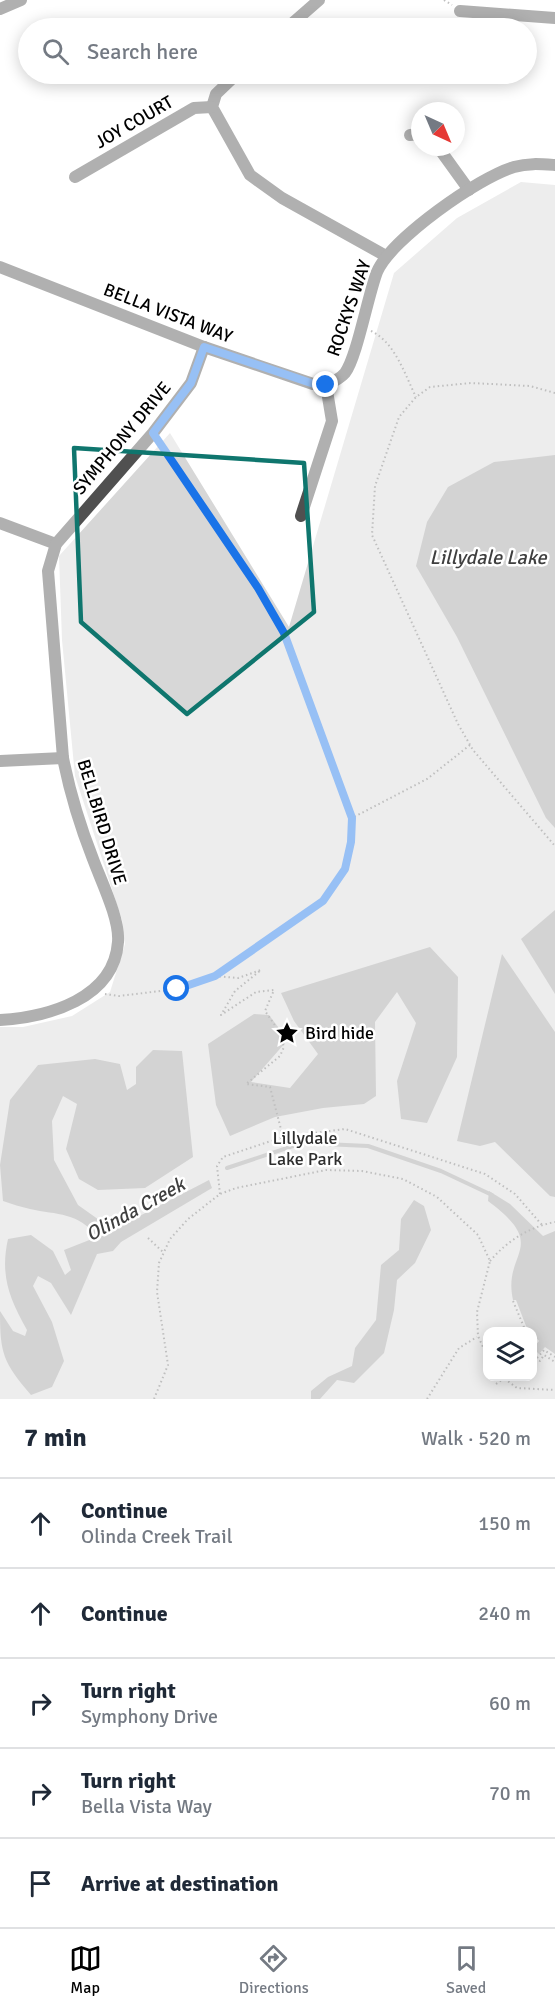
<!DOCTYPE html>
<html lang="en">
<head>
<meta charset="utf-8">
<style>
  :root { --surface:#fff; --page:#f2f2f3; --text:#1f2937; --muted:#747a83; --line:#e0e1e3; --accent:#000 }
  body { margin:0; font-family:Signika,sans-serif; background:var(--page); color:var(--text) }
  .controls { position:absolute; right:18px; bottom:18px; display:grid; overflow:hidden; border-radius:12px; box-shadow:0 3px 15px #0003 }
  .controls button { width:54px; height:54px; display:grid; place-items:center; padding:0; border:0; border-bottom:2px solid var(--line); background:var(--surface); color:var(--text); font:30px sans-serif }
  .compass { position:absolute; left:411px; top:102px; width:54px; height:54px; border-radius:50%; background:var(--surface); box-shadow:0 3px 15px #0003; rotate:136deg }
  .stop { position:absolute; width:18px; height:18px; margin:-14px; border:4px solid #1a73e8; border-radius:50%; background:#fff }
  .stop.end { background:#1a73e8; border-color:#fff; box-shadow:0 2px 6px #0008 }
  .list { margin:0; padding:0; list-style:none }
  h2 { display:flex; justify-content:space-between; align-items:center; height:78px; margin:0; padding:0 24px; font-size:26px }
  h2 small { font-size:20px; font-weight:400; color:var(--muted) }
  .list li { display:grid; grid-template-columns:39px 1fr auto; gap:18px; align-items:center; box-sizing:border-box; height:90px; padding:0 24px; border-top:2px solid var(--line) }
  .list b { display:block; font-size:22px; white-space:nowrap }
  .list p { margin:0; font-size:20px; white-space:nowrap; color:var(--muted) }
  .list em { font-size:20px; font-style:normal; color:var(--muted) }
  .icon { flex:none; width:33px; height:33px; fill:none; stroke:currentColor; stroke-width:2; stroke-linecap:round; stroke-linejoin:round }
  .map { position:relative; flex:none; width:555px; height:1399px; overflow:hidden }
  .search { position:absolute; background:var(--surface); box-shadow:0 3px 15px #0003; left:18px; right:18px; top:18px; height:66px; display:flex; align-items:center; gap:15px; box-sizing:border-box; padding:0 21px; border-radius:33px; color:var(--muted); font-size:22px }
  .sheet { height:528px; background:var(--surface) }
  nav { display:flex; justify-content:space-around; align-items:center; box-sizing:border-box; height:84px; border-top:2px solid var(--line); background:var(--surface); font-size:16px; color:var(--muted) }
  nav a { display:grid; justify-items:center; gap:3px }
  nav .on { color:var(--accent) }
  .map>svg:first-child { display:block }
</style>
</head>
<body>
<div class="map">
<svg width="555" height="1399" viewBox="0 0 555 1399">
  <rect width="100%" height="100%" fill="#fff"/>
  <!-- green -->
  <path fill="#d7d7d7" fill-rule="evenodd" d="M521,182L555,185V1399H0V1027H23L72,1016L110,992L125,944L122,920L75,776L62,640L59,556L170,433L289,627L394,273L457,218ZM488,1332H532V1376H488Z"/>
  <!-- water -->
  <g fill="#9e9e9e">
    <path d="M555,455V828L546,818L457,637L416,566L427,522L448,487L494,462Z"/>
    <path d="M555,910V994L521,939Z"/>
    <path d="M430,947L458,977L457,1057L427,1123L401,1119L397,1081L416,1023L397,992L375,1022L376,1096L364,1104L323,1108L275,1117L230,1136L216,1105L208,1044L254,1014L269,1015L284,1035L285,1043L251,1082L290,1088L318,1054L294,1021L281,993Z"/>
    <path d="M502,954L555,1032V1197L550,1196L495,1142L480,1146L457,1141Z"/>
    <path d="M153,1050L182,1051L193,1157L145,1188L98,1190L79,1179L66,1149L77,1104L63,1096L52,1121L54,1160L78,1205L109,1227L128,1222L209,1180L212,1188L121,1242L113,1251L97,1254L71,1315L51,1283L38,1276L33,1286L52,1322L64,1361L52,1387L31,1395C3,1362 0,1354 0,1311L13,1331L25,1336L27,1330C9,1298 0,1275 8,1239L31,1235L53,1251L65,1275L71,1270L64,1250L97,1237C79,1212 57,1215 30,1209C21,1207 12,1204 3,1201L0,1165L10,1100L38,1065L95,1059L120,1064L127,1090L136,1084V1067Z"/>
    <path d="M489,1191L510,1204L543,1236L555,1231V1354L545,1347L539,1354L533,1348L539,1341L526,1326L516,1300H513C502,1251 551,1248 488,1201Z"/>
    <path d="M414,1200L424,1206L431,1230L415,1263L397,1280L394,1310L384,1353L354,1383L337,1380L320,1399H311V1391L328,1377L352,1366L355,1348L376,1320L381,1265L399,1250L401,1219Z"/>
  </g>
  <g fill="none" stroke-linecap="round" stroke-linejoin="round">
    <!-- stream -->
    <path stroke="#9e9e9e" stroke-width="4" d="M227,1168L302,1143L368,1146L441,1171L492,1195"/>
    <!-- path -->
    <g stroke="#727272" stroke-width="2" stroke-dasharray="1.5 3" stroke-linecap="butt">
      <path d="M444,0L452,5"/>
      <path d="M371,331C395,342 405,375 416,397"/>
      <path d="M555,393L530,386L471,383L430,387L416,397L399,417L375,486L372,535L458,724L473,750L555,846"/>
      <path d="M160,444L258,588L284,633L352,818"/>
      <path d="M215,976L238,978L261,970L235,991L221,1015L256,992L274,990L265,1011L279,1031L284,1047L280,1056L246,1084L270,1087L283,1137"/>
      <path d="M105,994L119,996L177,989L215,976L323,901L345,869L351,842L352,818L427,779L470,745"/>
      <path d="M220,1194L217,1166L223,1157L283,1137L345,1129L485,1174L515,1194L542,1225"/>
      <path d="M148,1238L164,1253"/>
      <path d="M490,1261C507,1241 529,1227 555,1222"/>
      <path d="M513,1301L526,1332"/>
      <path d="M532,1339L536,1342L532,1346"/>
      <path d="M532,1354L538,1349"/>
      <path d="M532,1355L540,1361L544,1355L555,1362"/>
      <path d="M537,1358L544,1350L555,1357"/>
      <path d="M501,1376L517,1388L555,1390"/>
      <path d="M496,1384L507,1376"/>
      <path d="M154,1399L168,1365L157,1292L159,1263L170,1239L188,1219L220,1194L236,1188L326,1170L362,1171L403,1179L437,1197L478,1235L490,1261L477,1312L478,1336L488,1358"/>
      <path d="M427,1399L459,1348L477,1337"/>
    </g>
    <!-- minor -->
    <g stroke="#505050" stroke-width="12">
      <path d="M0,9L21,0"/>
      <path d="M460,11L555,18"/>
      <path d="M287,28L319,0"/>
      <path d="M237,74L216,94L212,107L250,175L282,198L386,256"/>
      <path d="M410,135L420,134"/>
      <path d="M438,147L469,190"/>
      <path d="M75,177L194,108L212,107"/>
      <path d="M0,267L204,347L313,384L326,385"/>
      <path d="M301,516L332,421L326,385C333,382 340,379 345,373C357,357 368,295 377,272C391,239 479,177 514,167C528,163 540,164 555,165"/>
      <path d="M0,523L56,544"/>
      <path d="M0,761L63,758"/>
      <path d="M0,1020C48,1017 114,999 118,942C120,919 101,881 93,859C80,826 70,793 63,758L48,571L56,544L153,433L191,383L204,347"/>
    </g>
  </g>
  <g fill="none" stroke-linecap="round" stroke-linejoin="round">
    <!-- route -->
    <path stroke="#1a73e8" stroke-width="8" d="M177,989L215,976L323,901L345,869L351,842L352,818L284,633L258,588L153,433L191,383L204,347L314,384L326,385"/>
  </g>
  <!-- marked area -->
  <path d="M0 0H555V1399H0ZM74,448L304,463L314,612L187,714L81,622Z" fill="#fff" fill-opacity=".55" fill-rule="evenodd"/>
  <path fill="none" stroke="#0f766e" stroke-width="4.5" stroke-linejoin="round" d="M74,448L304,463L314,612L187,714L81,622Z"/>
  <!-- icons -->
  <defs>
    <g id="sight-bare" transform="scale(1.8)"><path d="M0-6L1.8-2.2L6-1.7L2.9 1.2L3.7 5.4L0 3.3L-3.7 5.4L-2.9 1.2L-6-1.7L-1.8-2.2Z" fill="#000" stroke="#fff" stroke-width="2.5" paint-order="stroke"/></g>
  </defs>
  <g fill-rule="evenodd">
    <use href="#sight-bare" x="287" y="1033"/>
  </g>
  <g text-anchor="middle" stroke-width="5" stroke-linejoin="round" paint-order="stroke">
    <!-- street labels -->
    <g font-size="18" fill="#000" stroke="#fff">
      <text transform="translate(134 122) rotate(-30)" y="6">JOY COURT</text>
      <text transform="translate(349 308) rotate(-71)" y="6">ROCKYS WAY</text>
      <text transform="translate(168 313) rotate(21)" y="6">BELLA VISTA WAY</text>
      <text transform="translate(122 438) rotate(-50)" y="6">SYMPHONY DRIVE</text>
      <text transform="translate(102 822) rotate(73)" y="6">BELLBIRD DRIVE</text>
    </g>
    <!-- poi labels -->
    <g font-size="18" fill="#000" stroke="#fff" text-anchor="start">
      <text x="305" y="1039">Bird hide</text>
    </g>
    <!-- park labels -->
    <g font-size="18" fill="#2e2e2e" stroke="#fff">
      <text x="305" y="1144">Lillydale<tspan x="305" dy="21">Lake Park</tspan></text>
    </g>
    <!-- water labels -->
    <g font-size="20" font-style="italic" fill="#3f3f3f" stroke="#fff">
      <text x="488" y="564">Lillydale Lake</text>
      <text transform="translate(135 1209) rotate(-29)" y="7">Olinda Creek</text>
    </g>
  </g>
</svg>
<div class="controls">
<button><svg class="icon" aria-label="layers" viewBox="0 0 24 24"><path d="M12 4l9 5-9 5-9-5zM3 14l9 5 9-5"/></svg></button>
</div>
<svg class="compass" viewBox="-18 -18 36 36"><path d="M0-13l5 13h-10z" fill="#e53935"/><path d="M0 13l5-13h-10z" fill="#747a83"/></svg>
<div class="stop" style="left:177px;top:989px"></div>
<div class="stop end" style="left:326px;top:385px"></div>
<div class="search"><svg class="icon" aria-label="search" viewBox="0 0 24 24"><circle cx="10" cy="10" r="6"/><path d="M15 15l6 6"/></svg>Search here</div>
</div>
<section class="sheet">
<h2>7 min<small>Walk · 520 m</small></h2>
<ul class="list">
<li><svg class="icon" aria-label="ahead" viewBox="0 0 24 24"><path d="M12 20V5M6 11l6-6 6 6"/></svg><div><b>Continue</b><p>Olinda Creek Trail</p></div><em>150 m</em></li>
<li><svg class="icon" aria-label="ahead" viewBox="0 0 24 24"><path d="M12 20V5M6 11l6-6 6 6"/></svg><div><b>Continue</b></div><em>240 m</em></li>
<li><svg class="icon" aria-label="right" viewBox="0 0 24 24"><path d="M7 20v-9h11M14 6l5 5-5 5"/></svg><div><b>Turn right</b><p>Symphony Drive</p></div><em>60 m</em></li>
<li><svg class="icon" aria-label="right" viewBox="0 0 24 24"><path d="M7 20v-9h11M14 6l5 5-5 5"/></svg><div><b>Turn right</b><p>Bella Vista Way</p></div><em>70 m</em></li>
<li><svg class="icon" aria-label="arrive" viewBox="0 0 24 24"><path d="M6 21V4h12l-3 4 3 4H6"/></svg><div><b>Arrive at destination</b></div></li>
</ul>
</section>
<nav>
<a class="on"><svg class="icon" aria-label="map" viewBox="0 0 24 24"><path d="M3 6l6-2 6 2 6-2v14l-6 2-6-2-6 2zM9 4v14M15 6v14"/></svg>Map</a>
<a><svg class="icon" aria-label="directions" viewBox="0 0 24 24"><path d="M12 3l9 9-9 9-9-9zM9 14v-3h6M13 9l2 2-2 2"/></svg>Directions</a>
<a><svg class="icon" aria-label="saved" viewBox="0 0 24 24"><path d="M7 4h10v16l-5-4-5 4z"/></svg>Saved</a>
</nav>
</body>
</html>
